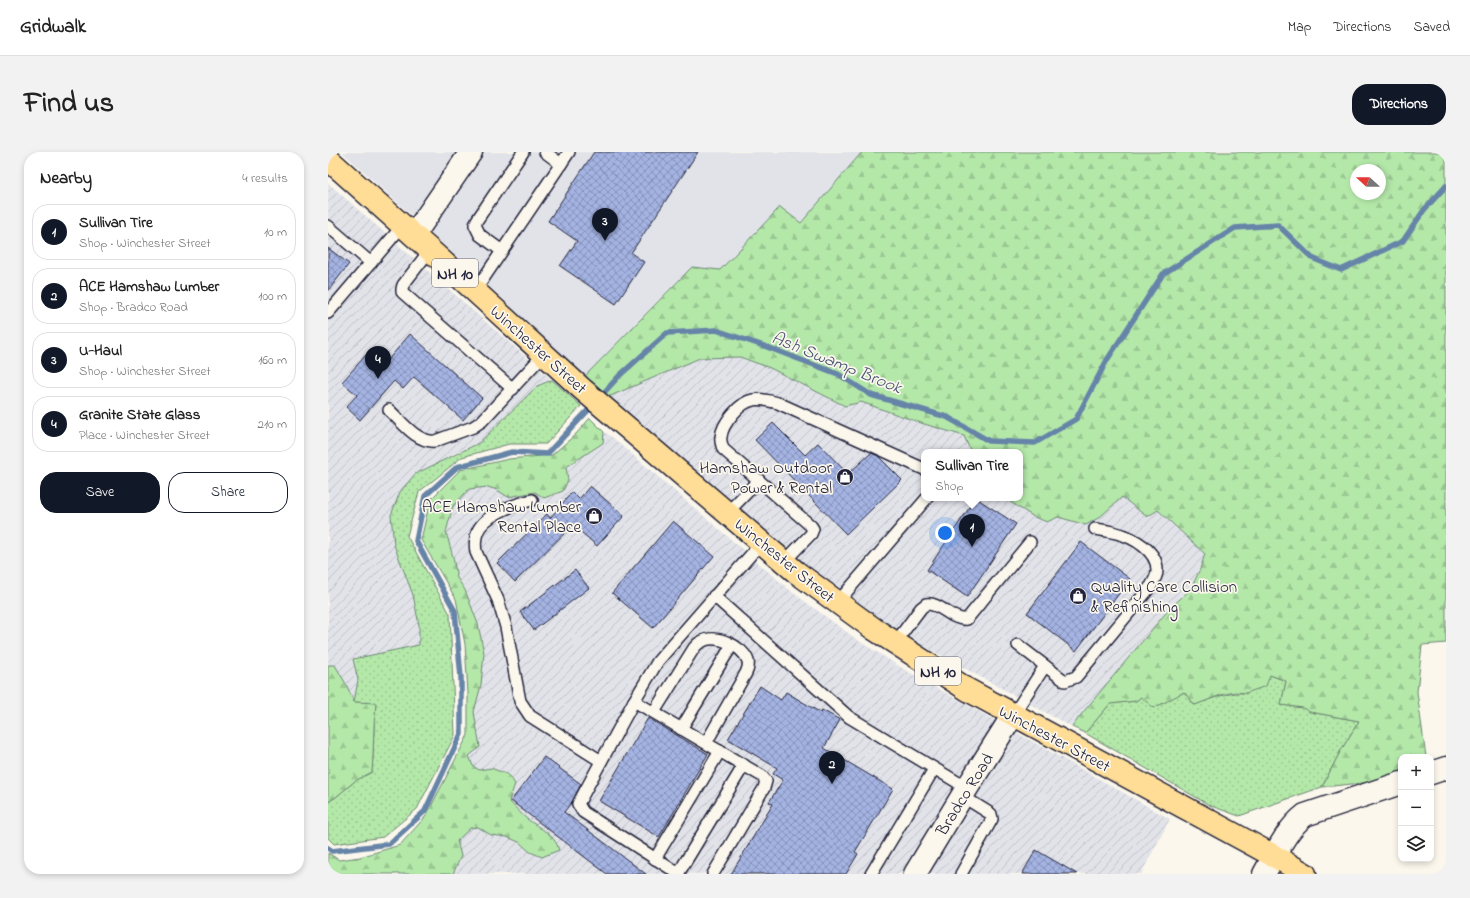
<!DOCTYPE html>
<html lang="en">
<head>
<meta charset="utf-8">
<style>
  :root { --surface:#fff; --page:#f2f2f2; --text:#222; --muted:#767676; --line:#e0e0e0; --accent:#111827 }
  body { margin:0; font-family:"Indie Flower",sans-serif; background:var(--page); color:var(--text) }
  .controls { position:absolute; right:12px; bottom:12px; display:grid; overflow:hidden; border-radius:8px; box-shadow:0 2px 6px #0003 }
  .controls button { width:36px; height:36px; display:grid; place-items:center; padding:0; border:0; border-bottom:1px solid var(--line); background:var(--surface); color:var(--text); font:20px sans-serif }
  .compass { position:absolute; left:1022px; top:12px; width:36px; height:36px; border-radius:50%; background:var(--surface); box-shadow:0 2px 6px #0003; rotate:291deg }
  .you { position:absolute; left:617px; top:381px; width:14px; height:14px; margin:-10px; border:3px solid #fff; border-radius:50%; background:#1a73e8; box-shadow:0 0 0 6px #1a73e833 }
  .badge { display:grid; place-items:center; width:26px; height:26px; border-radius:50%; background:var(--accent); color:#fff; font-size:13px; font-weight:700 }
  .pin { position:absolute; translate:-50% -33px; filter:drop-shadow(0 1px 2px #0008) }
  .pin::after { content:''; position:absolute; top:21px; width:14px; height:12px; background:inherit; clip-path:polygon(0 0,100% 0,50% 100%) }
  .popup { position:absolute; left:593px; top:297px; width:102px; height:52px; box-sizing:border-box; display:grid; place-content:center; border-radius:8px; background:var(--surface); filter:drop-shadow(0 1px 3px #0005); font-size:13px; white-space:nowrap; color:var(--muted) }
  .popup b { font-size:15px; color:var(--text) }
  .popup::after { content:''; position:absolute; left:50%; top:100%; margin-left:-8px; border:8px solid transparent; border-top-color:var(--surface) }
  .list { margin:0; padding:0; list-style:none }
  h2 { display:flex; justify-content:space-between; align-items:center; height:52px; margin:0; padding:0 16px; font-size:17px }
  h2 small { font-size:13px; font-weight:400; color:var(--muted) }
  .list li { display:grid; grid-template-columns:26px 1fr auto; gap:12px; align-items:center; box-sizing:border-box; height:56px; margin:0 8px 8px; padding:0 8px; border:1px solid var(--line); border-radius:16px }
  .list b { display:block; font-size:15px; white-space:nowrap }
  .list p { margin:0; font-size:13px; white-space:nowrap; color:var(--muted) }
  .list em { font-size:13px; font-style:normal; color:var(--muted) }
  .actions { display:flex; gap:8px; padding:12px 16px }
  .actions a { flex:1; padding:9px 0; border:1px solid var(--accent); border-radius:16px; text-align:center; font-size:14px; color:var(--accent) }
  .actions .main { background:var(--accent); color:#fff }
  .icon { flex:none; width:22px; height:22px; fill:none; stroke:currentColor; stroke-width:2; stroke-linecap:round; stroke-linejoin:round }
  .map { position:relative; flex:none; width:1118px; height:722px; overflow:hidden; border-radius:16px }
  header { display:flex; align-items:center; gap:24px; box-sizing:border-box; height:56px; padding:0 20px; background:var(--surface); border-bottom:1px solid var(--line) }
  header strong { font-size:19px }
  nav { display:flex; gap:22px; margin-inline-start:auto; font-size:14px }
  .intro { display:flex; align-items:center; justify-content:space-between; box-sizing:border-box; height:96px; padding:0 24px }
  h1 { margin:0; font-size:28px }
  .button { padding:10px 18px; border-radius:16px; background:var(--accent); color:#fff; font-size:14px; font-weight:700 }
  main { display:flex; gap:24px; padding:0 24px }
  aside { flex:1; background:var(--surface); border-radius:16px; box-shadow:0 2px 6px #0003 }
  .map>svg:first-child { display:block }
</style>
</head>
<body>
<header>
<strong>Gridwalk</strong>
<nav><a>Map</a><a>Directions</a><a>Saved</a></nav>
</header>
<div class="intro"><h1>Find us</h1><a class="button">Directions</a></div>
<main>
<aside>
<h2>Nearby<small>4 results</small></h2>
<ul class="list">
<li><span class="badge">1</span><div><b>Sullivan Tire</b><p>Shop · Winchester Street</p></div><em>10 m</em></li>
<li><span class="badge">2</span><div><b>ACE Hamshaw Lumber</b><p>Shop · Bradco Road</p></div><em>100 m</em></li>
<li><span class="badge">3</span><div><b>U-Haul</b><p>Shop · Winchester Street</p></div><em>160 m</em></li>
<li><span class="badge">4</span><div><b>Granite State Glass</b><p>Place · Winchester Street</p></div><em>210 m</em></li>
</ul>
<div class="actions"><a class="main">Save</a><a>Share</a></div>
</aside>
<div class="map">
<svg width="1118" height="722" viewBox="0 0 1118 722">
  <defs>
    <pattern id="industrial-furrows" width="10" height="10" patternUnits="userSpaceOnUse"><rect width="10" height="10" fill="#e1e3e9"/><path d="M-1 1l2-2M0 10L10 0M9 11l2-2" fill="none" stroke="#c1c2c9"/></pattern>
    <pattern id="grass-dots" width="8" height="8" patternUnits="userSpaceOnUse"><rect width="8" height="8" fill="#b4e8a9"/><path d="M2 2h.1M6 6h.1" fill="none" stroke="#9ac792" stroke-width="1.8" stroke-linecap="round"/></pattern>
    <pattern id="forest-firs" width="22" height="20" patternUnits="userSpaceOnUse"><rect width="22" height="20" fill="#b4e8a9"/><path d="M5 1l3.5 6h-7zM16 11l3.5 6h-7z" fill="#9ac792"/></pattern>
    <pattern id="building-cross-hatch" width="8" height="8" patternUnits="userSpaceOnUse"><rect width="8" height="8" fill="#a4b3e2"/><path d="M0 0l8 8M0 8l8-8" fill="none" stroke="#8591b8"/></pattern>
  </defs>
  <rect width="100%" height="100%" fill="#fbf7ec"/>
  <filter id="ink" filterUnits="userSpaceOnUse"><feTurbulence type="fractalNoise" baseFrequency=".025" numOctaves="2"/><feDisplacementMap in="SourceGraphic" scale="8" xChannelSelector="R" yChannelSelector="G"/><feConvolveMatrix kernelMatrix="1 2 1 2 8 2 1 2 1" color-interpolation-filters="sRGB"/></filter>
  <g filter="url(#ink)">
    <!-- built -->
    <path fill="#e1e3e9" d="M14,0H534L472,72L452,55L392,118L351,127L255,226L176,148Z"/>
    <!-- industrial -->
    <g fill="url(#industrial-furrows)">
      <path d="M0,31L224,228L209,234L151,291L121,304L63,363L66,393L85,443L91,473V493L25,507L30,528L26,550L18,532L7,513H0Z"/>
      <path d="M412,205L442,216L517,254L533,250L593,271L637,284L643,300H596V346H676L706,365L718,370L730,365L758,373L794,345L819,365L830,358L877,402L863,437L842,456L752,564L744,575L559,474L463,404L280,245L372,206Z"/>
      <path d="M276,280L284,285L464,440L531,489L579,519L842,667L813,722H125L133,704L129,689L142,676L150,675L163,683L179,685L191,690L202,700L229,691L216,678L198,666L181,649L187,632L163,616L151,618L145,614L140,604L152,595L146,560L153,533L142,452L137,438L129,426L125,405L118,380L125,354L141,337L160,335L169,338L180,345L207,340L240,328L238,315L275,291Z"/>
    </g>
    <!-- grass -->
    <g fill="url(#grass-dots)" stroke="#6b8572">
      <path d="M224,228L253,254L218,292H181L134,305L91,340L79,384L122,462L127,583L89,657L55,685L6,692L0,686V650L8,645L27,629L44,619C46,597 45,574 48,552L26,550L30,528L25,507L91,493V473L85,443L66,393L63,363L72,340L87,322L151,291L209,234Z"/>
      <path d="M942,523L958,529L953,553L975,556L982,560L1031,569L1012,600L994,635L911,664L883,654L757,581L782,552L808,549L813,545L850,542L856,540L867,553C884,546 900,540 918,541Z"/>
    </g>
    <!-- forest -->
    <g fill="url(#forest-firs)" stroke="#6b8572" fill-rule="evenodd">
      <path d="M534,0H1118V491L1094,493L1089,540L1098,605H1073V620L1054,629L994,635L1012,600L1031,569L982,560L975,556L953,553L958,529L942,523L938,534L918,541L907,540L893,543L867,553L856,540L826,556L813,545L808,549L782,552L757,581L744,575L752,564L842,456L863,437L872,417L877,402L830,358L819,365L794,345L772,365L758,373L730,365L719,370L706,365L676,346H692V300H643L636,284L593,271L533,250L517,254L442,216L412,205L372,206L280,245L255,226L364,115L392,118L452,55L473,71ZM1028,18H1052V42H1028Z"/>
      <path d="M262,266L276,280L275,291L238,315L240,328L235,339L216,346L207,340L180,345L169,338L160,335L141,337L125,354L118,380L125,405L129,426L137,438L150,472L156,501L153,533L146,560L152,595L141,604L145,614L151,618L163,616L181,623L187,632L181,649C187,655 193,662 199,667C211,676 227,682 231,698L214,705L202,700L191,690L179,685L163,683L150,675L142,676L129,689L133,704L125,722H0V701L11,708L32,705L72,693L98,664L140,583V541L137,492L128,447L93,388L102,348L132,318L181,307L224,303L248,282Z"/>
      <path d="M0,513H7L18,532L26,550L48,551C45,574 46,597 44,620L27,629L8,645L0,650Z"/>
    </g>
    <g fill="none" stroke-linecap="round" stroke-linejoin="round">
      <!-- stream -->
      <g stroke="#6684a8" stroke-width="5.5">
        <path d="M271,246L291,224L339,181L388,178L439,195L510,222L543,243L619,265L661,289L707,291L748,267L779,208L835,122L907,76L950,73L984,106L1013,118L1075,89L1096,58L1118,34"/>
        <path d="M0,696L4,699L61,692L97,659L133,582V525L127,459L88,389L97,344L129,315L184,300L219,302L265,253"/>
      </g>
    </g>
    <!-- building -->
    <g fill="url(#building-cross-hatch)" stroke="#22223b">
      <path d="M266,0H370L303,101L316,110L288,152L232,114L249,89L220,69Z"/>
      <path d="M0,96L21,112L0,139Z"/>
      <path d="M82,182L154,246L135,268L86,225L75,237L66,229L32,268L18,255L29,243L14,230L38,203L53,216Z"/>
      <path d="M445,271L477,303L490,291L520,322L543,301L550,304L574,328L518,382L427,288Z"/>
      <path d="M262,334L296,364L269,394L245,373L187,430L169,411L219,362L222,366L244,340L251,347Z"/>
      <path d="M648,346L688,372L639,445L599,418Z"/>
      <path d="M345,369L386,404L325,476L284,441Z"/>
      <path d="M753,390L802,427L748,499L699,461Z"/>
      <path d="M247,418L261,436L206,478L192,460Z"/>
      <path d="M432,534L453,548L458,540L493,561L494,558L512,568L496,596L565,637L527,700L530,702L518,722H403L445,652L441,650L455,628L445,622L449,616L400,587Z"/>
      <path d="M320,566L380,602L331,685L271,649Z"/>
      <path d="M216,605L253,632L244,650L236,660L318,722H279L183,649Z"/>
      <path d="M708,698L749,722H694Z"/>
    </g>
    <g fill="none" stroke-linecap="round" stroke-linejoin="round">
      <!-- service casing -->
      <g stroke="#22223b" stroke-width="14">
        <g id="service">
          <path d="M217,0L233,12"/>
          <path d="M0,74L43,111"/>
          <path d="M102,98L75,133L74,137V140L185,237"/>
          <path d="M174,99L152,83L147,73L149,68L195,0"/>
          <path d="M147,139L241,0"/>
          <path d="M0,161L75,73"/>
          <path d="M61,258C74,270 89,291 107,289L145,275L154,269L216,202"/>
          <path d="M204,348C187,352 155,363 149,381C147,387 147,394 148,400L170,448L178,475L192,549L202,564L273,609"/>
          <path d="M399,361L431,328"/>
          <path d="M456,410L483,382L485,377L483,374L395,297C394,293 392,290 393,285C394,272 412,250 425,248C433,246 442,249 450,251L596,317"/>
          <path d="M386,444L521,565L639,636"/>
          <path d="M509,451L599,346"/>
          <path d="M567,491L593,456L598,452C613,450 623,469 639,467L702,390"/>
          <path d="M690,493L733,526L737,529L748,525L823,434C826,429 829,424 829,419C830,399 805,385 788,381C781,379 774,378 767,377"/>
          <path d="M306,549L434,624L438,629L436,636L385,722"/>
          <path d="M326,560L366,496C368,494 370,491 373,490C387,481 415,494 420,509C421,513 420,517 418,521L378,591"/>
          <path d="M685,563L717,514"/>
          <path d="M353,577L404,493"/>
          <path d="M327,707L392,599"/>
          <path d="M350,722L416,613"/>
          <path d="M351,722L255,660L250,652L306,549L330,509L434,390"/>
          <path d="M543,722L606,617"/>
          <path d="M633,722L664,667L663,662L634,644"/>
        </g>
      </g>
      <!-- minor casing -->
      <g stroke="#22223b" stroke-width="25">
        <g id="minor">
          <path d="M86,83L143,0"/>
          <path d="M587,722L639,636L685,563"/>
          <path d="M936,722L946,704"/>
        </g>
      </g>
      <!-- tertiary casing -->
      <g stroke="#22223b" stroke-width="25">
        <g id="tertiary">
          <path d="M1103,621L1118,616"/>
          <path d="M946,704C955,688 963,674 977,663L1073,631"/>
        </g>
      </g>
      <!-- primary casing -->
      <g stroke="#22223b" stroke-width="25">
        <path id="primary" d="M0,7L102,98L253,236L468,420L546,477L640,538L946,704L977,722"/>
      </g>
      <!-- service -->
      <use href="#service" stroke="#fbf7ec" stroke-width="11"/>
      <!-- minor -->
      <use href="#minor" stroke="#fbf7ec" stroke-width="22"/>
      <!-- tertiary -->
      <use href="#tertiary" stroke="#fbf7ec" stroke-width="22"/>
      <!-- primary -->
      <use href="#primary" stroke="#ffdd96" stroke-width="22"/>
    </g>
  </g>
  <!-- icons -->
  <defs>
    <g id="shop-disc" transform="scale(0.9)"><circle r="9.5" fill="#22223b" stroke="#fbf7ec"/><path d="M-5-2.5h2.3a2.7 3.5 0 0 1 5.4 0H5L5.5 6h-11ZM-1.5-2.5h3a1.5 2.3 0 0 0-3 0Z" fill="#fff"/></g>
  </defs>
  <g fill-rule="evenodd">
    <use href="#shop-disc" x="517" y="325"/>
    <use href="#shop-disc" x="266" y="364"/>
    <use href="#shop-disc" x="750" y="444"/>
  </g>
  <g text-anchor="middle" stroke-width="3.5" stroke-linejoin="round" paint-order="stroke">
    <!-- shield labels -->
    <g fill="#fbf7ec" stroke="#636270" stroke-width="1">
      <rect x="104" y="107" width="46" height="28" rx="3"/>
      <rect x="587" y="505" width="46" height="28" rx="3"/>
    </g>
    <g font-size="16" font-weight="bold" fill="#22223b">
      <text x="127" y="127">NH 10</text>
      <text x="610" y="525">NH 10</text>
    </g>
    <!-- street labels -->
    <g font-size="17" fill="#22223b" stroke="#fbf7ec">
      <text transform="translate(211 197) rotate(42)" y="6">Winchester Street</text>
      <text transform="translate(457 408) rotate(39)" y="6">Winchester Street</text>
      <text transform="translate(727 586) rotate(28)" y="6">Winchester Street</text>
      <text transform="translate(636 642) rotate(-58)" y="6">Bradco Road</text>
    </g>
    <!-- poi labels -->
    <g font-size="17" fill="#22223b" stroke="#fbf7ec" text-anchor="end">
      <text x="504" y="321">Hamshaw Outdoor<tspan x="504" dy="20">Power &amp; Rental</tspan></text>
      <text x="253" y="360">ACE Hamshaw Lumber<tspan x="253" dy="20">Rental Place</tspan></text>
      <text x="763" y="440" text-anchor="start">Quality Care Collision<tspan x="763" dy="20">&amp; Refinishing</tspan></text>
    </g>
    <!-- water labels -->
    <g font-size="18" font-style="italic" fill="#445371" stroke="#fbf7ec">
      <text transform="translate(509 210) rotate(22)" y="6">Ash Swamp Brook</text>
    </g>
  </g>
</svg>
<div class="controls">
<button>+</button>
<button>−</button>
<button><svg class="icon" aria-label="layers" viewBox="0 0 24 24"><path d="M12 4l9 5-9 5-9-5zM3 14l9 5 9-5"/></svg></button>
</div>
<svg class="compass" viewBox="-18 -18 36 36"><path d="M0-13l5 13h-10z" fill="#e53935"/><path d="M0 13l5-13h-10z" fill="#767676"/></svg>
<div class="you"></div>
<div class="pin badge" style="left:644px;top:395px">1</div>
<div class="popup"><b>Sullivan Tire</b>Shop</div>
<div class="pin badge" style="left:504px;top:632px">2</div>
<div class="pin badge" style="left:277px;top:89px">3</div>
<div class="pin badge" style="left:50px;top:227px">4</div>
</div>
</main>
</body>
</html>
